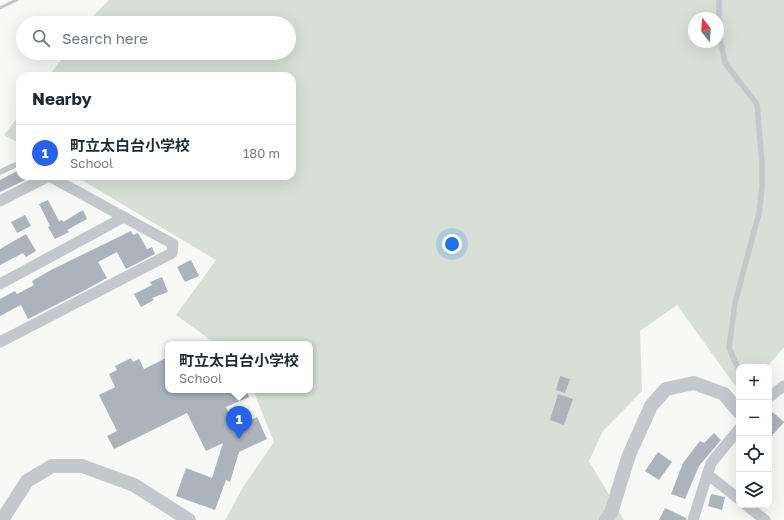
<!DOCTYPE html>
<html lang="en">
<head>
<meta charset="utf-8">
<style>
  :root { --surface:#fff; --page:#f6f6f7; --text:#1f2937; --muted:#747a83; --line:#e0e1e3; --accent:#2563eb }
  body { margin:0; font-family:"Golos Text","Noto Sans JP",sans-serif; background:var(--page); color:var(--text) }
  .controls { position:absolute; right:12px; bottom:12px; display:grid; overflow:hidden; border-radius:8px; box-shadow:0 4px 16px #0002 }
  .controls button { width:36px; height:36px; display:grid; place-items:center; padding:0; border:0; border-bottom:1px solid var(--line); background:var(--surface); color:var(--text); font:20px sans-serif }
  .compass { position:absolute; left:688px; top:12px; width:36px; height:36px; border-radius:50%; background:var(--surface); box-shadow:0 4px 16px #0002; rotate:343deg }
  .you { position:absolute; left:452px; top:244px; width:14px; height:14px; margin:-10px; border:3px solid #fff; border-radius:50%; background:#1a73e8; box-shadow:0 0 0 6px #1a73e833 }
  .badge { display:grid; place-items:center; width:26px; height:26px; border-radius:50%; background:var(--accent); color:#fff; font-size:13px; font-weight:700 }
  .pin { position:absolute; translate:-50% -33px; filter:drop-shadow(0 1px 2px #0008) }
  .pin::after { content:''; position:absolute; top:21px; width:14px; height:12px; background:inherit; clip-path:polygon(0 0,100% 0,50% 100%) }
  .popup { position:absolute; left:165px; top:341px; width:148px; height:52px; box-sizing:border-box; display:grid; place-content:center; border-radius:8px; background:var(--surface); filter:drop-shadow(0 1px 3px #0005); font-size:13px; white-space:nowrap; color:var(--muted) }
  .popup b { font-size:15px; color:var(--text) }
  .popup::after { content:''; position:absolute; left:50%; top:100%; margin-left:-8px; border:8px solid transparent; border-top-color:var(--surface) }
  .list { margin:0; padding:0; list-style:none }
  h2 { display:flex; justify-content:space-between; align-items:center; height:52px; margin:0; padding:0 16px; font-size:17px }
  h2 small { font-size:13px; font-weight:400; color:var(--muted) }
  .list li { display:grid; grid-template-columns:26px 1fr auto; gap:12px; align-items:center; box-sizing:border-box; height:56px; padding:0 16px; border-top:1px solid var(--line) }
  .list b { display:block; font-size:15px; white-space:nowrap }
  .list p { margin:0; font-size:13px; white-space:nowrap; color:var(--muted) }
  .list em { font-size:13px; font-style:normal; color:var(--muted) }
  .icon { flex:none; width:22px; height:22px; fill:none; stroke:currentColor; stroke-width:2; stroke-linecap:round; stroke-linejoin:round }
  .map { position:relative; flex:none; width:784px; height:520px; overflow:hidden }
  .search { position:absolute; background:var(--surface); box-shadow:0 4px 16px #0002; left:16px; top:16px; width:280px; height:44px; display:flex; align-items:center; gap:10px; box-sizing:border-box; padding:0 14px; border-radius:22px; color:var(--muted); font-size:15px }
  .panel { position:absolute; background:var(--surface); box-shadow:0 4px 16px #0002; left:16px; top:72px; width:280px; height:108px; border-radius:12px }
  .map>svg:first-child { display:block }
</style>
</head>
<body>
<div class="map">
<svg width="784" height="520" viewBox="0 0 784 520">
  <rect width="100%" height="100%" fill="#f8f8f6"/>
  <!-- green -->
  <g fill="#d8dfd7" fill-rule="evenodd">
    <path d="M109,0H784V347L767,367H739V391L677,305L640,331L642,391L603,431L589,461L624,520H225L245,484L274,442L253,390H310V344H216L176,315L216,260L75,176H292V76H49L66,53H289V23H88L97,12ZM694,18H718V42H694Z"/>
    <path d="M20,114V144L4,135Z"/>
  </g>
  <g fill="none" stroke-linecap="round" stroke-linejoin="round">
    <!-- stream -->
    <path stroke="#c0c7cd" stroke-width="3" d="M0,8L17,0"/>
  </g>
  <!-- building -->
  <g fill="#acb3ba">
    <path d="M19,170L20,176H34L0,192V180Z"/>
    <path d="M48,200L59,221L62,220L63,222L83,210L87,219L67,230L69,232L55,239L48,227L50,226L39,204Z"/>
    <path d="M25,215L31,226L17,233L11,222Z"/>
    <path d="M131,231L133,235L138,233L147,249L152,247L155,254L126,269L117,252L98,262L107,278L87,289L28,319L21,305L0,316V299L15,291L17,294L34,285L32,281L51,270Z"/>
    <path d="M26,234L36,251L26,257L23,253L0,265V249Z"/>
    <path d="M191,260L199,276L185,282L177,267Z"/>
    <path d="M162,277L168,292L152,298L154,300L141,307L134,294L152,285L150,282Z"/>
    <path d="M168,357V390H246L249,397L226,407L236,427L257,417L267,439L239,452L230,482L226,480L215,510L176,496L186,468L212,478L223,443L206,451L187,413L114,449L107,436L117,431L99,395L115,387L109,374L117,370L115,366L131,358L133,362L139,359L144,369Z"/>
    <path d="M560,376L570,379L565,393L556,390Z"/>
    <path d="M558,394L573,399L564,425L550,420Z"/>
    <path d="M769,409L784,422L769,439Z"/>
    <path d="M714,433L721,440L699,466L685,499L671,494L683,463L700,441L704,443Z"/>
    <path d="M658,452L672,462L659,480L645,471Z"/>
    <path d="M711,494L725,497L722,510L708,506Z"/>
    <path d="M665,508L686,518V520H659Z"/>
  </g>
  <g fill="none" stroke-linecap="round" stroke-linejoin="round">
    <!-- service -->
    <g stroke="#c4c7cb" stroke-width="5.5">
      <path d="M719,0V34L725,63L757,104L762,164V187L759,213L735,303L729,348L739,370"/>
      <path d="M0,172L20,163"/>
    </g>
    <!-- minor -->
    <g stroke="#c4c7cb" stroke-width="11">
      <path d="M0,201L49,176L173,244L172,253L0,342"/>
      <path d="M0,284L124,217"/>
      <path d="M769,397L784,386"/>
      <path d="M707,474L739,499"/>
      <path d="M746,505L765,520"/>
      <path d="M693,520L711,463L739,429"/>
    </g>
    <!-- tertiary -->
    <g stroke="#c4c7cb" stroke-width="14">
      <path d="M2,520L27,481L52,466H82L134,485L189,520"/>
      <path d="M606,520L611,513L629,455L651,406L666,389L694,383L724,394L739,412"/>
    </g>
  </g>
</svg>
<div class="controls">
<button>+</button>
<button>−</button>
<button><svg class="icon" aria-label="locate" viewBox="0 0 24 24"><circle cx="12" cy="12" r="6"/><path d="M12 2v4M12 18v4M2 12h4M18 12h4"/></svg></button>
<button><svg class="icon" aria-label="layers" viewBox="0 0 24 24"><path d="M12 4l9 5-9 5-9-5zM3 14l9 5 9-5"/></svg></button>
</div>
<svg class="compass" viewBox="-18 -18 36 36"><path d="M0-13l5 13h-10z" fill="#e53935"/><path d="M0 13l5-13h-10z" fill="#747a83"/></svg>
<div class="you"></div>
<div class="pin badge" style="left:239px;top:439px">1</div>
<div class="popup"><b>町立太白台小学校</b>School</div>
<div class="search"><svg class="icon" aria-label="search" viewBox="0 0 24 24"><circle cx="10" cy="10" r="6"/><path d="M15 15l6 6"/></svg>Search here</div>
<section class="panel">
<h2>Nearby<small></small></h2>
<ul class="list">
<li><span class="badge">1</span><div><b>町立太白台小学校</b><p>School</p></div><em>180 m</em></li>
</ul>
</section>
</div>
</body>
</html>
